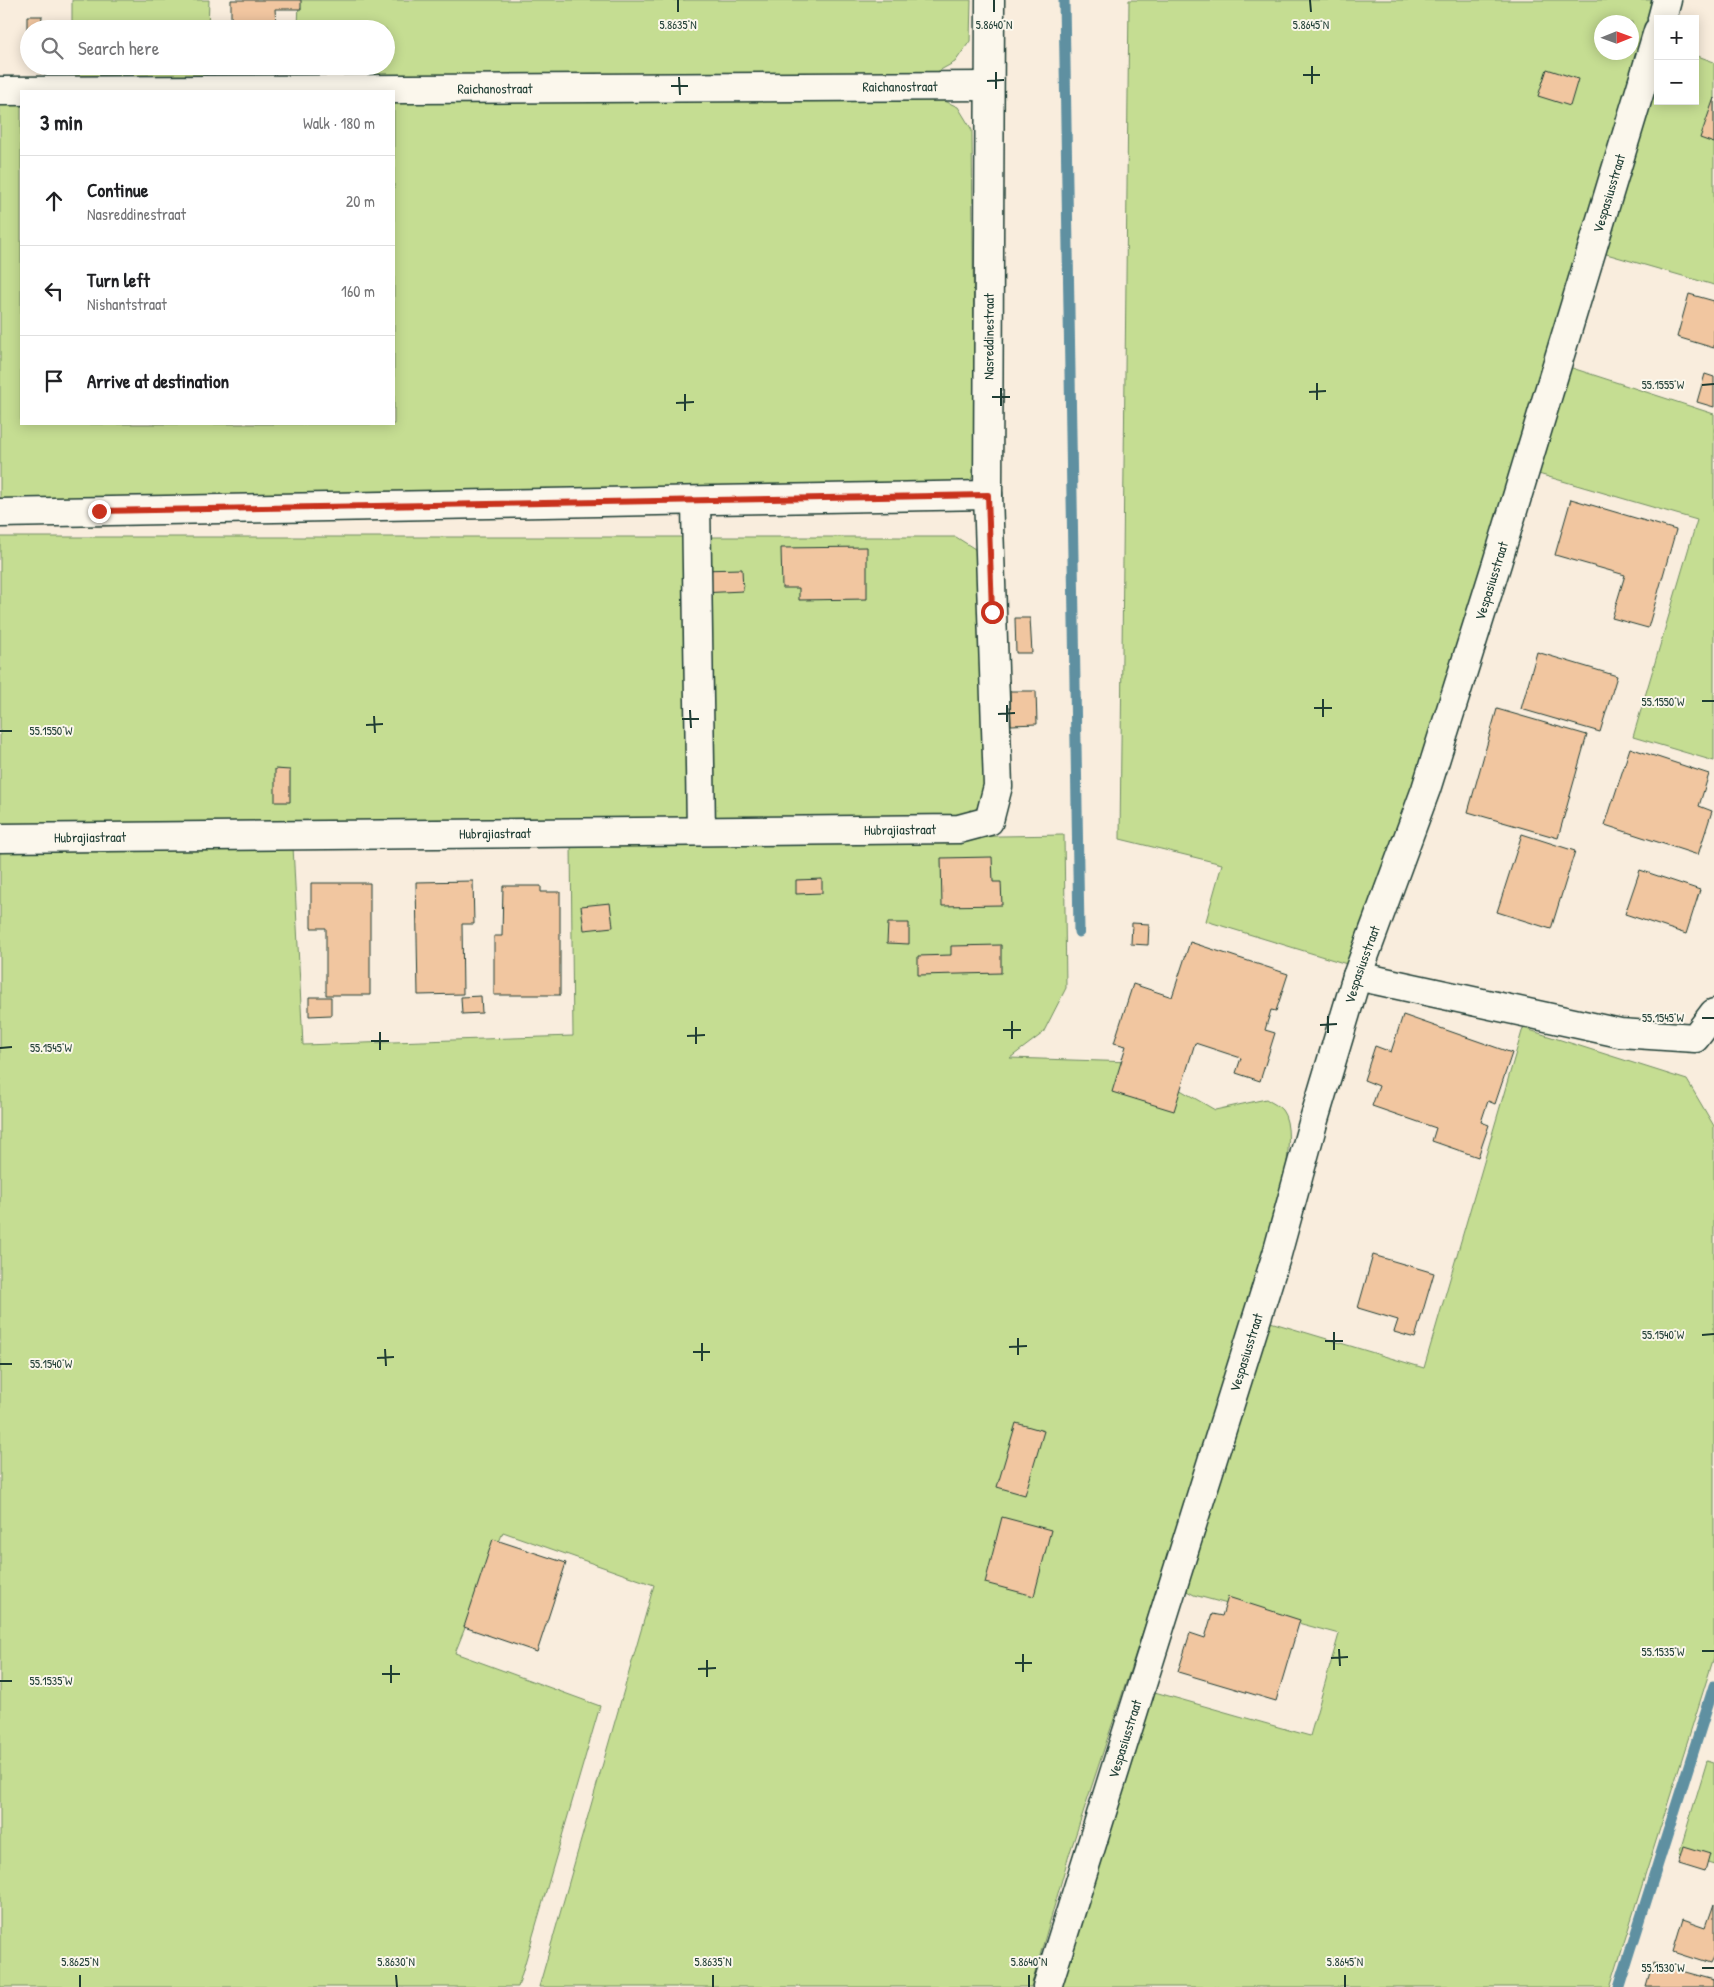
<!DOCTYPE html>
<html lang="en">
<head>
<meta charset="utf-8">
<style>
  :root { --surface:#fff; --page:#f6f6f6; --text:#202124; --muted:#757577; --line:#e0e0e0 }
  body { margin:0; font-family:"Patrick Hand",sans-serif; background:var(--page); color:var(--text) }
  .controls { position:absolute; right:15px; top:15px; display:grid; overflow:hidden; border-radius:0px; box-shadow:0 2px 12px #0003 }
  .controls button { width:45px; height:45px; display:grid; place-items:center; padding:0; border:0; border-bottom:1px solid var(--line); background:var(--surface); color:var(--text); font:25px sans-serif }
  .compass { position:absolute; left:1594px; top:15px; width:45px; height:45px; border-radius:50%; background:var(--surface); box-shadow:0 2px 12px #0003; rotate:89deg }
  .stop { position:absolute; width:15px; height:15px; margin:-11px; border:4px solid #c8321e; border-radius:50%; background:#fff }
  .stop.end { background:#c8321e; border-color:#fff; box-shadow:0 1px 5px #0008 }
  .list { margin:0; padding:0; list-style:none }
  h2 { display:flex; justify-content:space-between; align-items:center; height:65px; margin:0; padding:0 20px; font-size:21px }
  h2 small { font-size:16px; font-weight:400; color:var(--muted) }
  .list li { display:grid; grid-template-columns:32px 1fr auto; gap:15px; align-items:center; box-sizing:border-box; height:90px; padding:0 20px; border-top:1px solid var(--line) }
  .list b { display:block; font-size:19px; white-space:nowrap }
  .list p { margin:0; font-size:16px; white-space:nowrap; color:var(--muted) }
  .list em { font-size:16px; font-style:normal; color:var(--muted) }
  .icon { flex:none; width:28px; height:28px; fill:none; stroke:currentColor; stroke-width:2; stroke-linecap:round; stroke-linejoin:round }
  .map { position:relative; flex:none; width:1714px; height:1987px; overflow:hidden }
  .search { position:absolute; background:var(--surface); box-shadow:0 2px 12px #0003; left:20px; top:20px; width:375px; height:55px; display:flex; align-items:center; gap:12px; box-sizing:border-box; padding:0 18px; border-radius:28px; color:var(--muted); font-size:19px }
  .panel { position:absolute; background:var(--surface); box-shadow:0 2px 12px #0003; left:20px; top:90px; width:375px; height:335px; border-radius:0px }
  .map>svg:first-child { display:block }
</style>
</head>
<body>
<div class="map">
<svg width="1714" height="1987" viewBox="0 0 1714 1987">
  <rect width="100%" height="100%" fill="#f9eddd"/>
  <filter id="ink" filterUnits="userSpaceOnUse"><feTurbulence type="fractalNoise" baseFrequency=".02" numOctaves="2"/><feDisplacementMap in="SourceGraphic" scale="10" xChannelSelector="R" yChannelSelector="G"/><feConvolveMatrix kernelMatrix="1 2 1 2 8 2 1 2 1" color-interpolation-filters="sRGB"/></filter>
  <g filter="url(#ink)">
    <!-- green -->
    <g fill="#c5dd92" stroke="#728d63" fill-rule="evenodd">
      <path d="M72,0H209L208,29H72Z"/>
      <path d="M299,0H971L970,41L955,62L935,73L297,81V66H386V29H298Z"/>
      <path d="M1129,0H1654L1418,780L1350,965L1206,921L1222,864L1120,839ZM1602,22H1632V52H1602Z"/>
      <path d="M1695,55L1714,62V285L1603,253L1658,73V101H1695Z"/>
      <rect x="70" y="66" width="137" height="17"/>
      <path d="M938,98L958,107L972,130L975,470L965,494L0,506V105L21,104V424H394V102Z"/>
      <path d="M1569,367L1714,414V761L1633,737L1697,520L1535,473Z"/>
      <path d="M0,537H956L975,549L979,567L985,782L977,808L961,821L0,827Z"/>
      <path d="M1064,835L1066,988L1043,1033L1010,1058L1132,1062L1215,1110L1266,1099C1270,1102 1278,1105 1282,1110C1301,1134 1273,1229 1266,1259L1069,1855L1031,1987H539L654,1585L503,1532L455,1653L600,1706L518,1987H0V849L293,846L303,1045L573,1036L571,843Z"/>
      <path d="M1523,1028L1687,1080L1714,1126V1657L1610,1987H1057L1144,1689L1310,1736L1339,1634L1194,1595L1183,1589L1267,1321L1424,1368Z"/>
      <path d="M1707,1761L1714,1763V1865L1679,1854Z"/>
    </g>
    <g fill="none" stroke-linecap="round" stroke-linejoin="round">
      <!-- stream -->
      <g stroke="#5f90a1" stroke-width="11">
        <path d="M1064,0L1079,932"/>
        <path d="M1619,1987L1714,1686"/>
      </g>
    </g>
    <!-- building -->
    <g fill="#f1c6a0" stroke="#1f3d34">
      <path d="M231,0H301V9H275L276,24H231Z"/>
      <path d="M27,16H42L41,29H29V44H27Z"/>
      <path d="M1547,69L1578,79L1570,106L1538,96Z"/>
      <path d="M1714,98V143L1700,138Z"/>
      <path d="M1689,294L1714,301V348L1677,337Z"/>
      <path d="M1705,374L1714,377V407L1697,402Z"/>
      <path d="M1571,499L1676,530L1648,628L1612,618L1625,575L1555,555Z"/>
      <path d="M867,547V599L799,600V588H782L781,548Z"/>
      <path d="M742,569L743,591L700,593L699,570Z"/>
      <path d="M1015,618H1030L1032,653H1016Z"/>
      <path d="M1537,652L1617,676L1600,732L1521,709Z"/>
      <path d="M1010,691H1036L1037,724L1011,725Z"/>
      <path d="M1497,709L1587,735L1558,838L1468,812Z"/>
      <path d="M1630,748L1709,774L1699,806L1712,811L1698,855L1605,825Z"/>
      <path d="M275,769L290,770V802H275Z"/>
      <path d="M1522,834L1575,851L1551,929L1497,912Z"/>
      <path d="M992,857L993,882H1001L1002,905L942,906L941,858Z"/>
      <path d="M1640,870L1700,890L1686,934L1625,914Z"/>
      <path d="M822,879V893L796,894V880Z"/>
      <path d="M473,881L474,924H462L463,994L418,995L416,882Z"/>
      <path d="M311,883H370V995H326V928H311Z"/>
      <path d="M503,886H541V892H560V995H494V936H502Z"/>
      <path d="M610,903L613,927L584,930L581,906Z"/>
      <path d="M888,923H909V944L887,943Z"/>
      <path d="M1132,923L1149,924L1148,945L1131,944Z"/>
      <path d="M1190,942L1288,974L1276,1011L1271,1010L1265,1030L1275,1033L1260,1081L1236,1073L1241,1058L1195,1043L1174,1111L1112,1092L1126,1046L1114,1043L1133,984L1172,997Z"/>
      <path d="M1001,945V973L918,975V956L951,955V946Z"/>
      <path d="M481,996L482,1013L462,1014L461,997Z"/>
      <path d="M309,997H331V1015L309,1016Z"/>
      <path d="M1403,1015L1512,1053L1495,1104L1488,1101L1481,1122L1489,1125L1478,1157L1432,1141L1436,1128L1372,1106L1379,1086L1364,1080L1375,1046L1391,1052Z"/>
      <path d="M1373,1255L1434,1273L1415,1338L1394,1332L1398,1320L1358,1308Z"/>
      <path d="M1016,1423L1044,1431L1025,1495L997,1487Z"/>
      <path d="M1002,1517L1051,1530L1034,1596L985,1583Z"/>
      <path d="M493,1539L566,1563L537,1652L464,1627Z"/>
      <path d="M1228,1597L1300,1620L1276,1701L1178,1672L1190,1633L1205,1638L1212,1614L1222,1616Z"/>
      <path d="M1684,1846L1710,1854L1705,1872L1679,1864Z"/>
      <path d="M1714,1904V1956L1710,1964L1673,1952L1683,1919L1706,1927Z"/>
      <path d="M1653,1963L1714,1980V1987H1646Z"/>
    </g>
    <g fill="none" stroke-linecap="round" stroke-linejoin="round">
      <!-- minor casing -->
      <g stroke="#1f3d34" stroke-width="31">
        <g id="minor">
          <path d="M1662,19L1667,0"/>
          <path id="s1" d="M0,91L989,86"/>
          <path d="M696,501L701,831"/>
          <path d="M0,513L988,495"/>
          <path id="s2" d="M0,838L959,829L989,821L998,786L988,495L990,0"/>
          <path d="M1357,976L1620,1033L1695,1038L1714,1013"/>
          <path id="s3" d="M1047,1987L1277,1254L1313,1123L1357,976L1426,789L1497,563L1658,31"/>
        </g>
      </g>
      <!-- minor -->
      <use href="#minor" stroke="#fbf7ec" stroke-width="28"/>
    </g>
  </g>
  <g fill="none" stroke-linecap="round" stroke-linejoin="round" filter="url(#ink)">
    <!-- route -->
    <path stroke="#c8321e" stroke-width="6" d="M99,511L988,495L992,612"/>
  </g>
  <!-- ticks -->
  <path fill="none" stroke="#1f3d34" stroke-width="2" d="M678,0V12M994,0V12M1310,0L1311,12M1312,66V84M996,72V89M1303,75H1320M679,77L680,95M987,81L1004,80M671,86H688M1317,383V400M1702,385L1714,384M1001,388V406M1309,392L1326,391M685,394V411M992,397H1010M676,403L694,402M1323,699V717M1702,701H1714M1007,705V722M1314,708H1332M690,710L691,728M998,714L1015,713M374,716L375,733M682,719H699M366,725L383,724M0,731H12M1328,1016V1033M1702,1018H1714M1012,1021V1039M1320,1025L1337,1024M696,1027V1044M1003,1030H1021M380,1032V1050M687,1036L705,1035M371,1041H389M0,1048L12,1047M1334,1332V1350M1702,1335L1714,1334M1018,1338V1355M1325,1341H1343M702,1343V1361M1009,1347L1027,1346M385,1349L386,1366M693,1352H710M377,1358L394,1357M0,1364H12M1339,1649L1340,1666M1702,1651H1714M1023,1654V1672M1331,1658L1348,1657M707,1660V1677M1015,1663H1032M391,1665V1683M698,1669L716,1668M382,1674H400M0,1681H12M1702,1968H1714M80,1975V1987M396,1975L397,1987M713,1975V1987M1029,1975V1987M1345,1975V1987"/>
  <g text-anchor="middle" stroke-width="4" stroke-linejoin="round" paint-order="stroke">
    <!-- street labels -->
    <g font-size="14" fill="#1f3d34" stroke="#fbf7ec">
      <text dy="5" stroke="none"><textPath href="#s1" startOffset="900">Raichanostraat</textPath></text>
      <text dy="5" stroke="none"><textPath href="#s1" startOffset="495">Raichanostraat</textPath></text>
      <text dy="5" stroke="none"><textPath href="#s3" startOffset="1880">Vespasiusstraat</textPath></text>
      <text dy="5" stroke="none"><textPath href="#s2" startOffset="1476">Nasreddinestraat</textPath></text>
      <text dy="5" stroke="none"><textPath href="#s3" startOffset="1475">Vespasiusstraat</textPath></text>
      <text dy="5" stroke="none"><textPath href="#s2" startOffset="900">Hubrajiastraat</textPath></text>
      <text dy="5" stroke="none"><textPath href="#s2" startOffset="495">Hubrajiastraat</textPath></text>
      <text dy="5" stroke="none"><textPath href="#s2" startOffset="90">Hubrajiastraat</textPath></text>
      <text dy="5" stroke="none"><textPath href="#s3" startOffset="1070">Vespasiusstraat</textPath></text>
      <text dy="5" stroke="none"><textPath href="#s3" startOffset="665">Vespasiusstraat</textPath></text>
      <text dy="5" stroke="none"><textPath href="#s3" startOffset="260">Vespasiusstraat</textPath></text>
    </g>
  </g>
  <g font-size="12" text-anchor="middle" fill="#1f3d34" stroke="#fbf7ec" stroke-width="4" stroke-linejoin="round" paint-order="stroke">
    <text x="678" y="29">5.8635°N</text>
    <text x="994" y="29">5.8640°N</text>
    <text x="1311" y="29">5.8645°N</text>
    <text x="1663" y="389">55.1555°W</text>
    <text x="1663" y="706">55.1550°W</text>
    <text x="51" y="735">55.1550°W</text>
    <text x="1663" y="1022">55.1545°W</text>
    <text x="51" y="1052">55.1545°W</text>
    <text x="1663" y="1339">55.1540°W</text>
    <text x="51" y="1368">55.1540°W</text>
    <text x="1663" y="1656">55.1535°W</text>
    <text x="51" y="1685">55.1535°W</text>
    <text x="80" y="1966">5.8625°N</text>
    <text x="396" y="1966">5.8630°N</text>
    <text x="713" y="1966">5.8635°N</text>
    <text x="1029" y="1966">5.8640°N</text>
    <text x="1345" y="1966">5.8645°N</text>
    <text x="1663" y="1972">55.1530°W</text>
  </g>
</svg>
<div class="controls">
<button>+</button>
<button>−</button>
</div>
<svg class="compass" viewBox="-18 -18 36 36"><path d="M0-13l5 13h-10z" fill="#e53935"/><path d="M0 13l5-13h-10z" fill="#757577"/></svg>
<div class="stop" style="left:992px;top:612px"></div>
<div class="stop end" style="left:99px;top:511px"></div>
<div class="search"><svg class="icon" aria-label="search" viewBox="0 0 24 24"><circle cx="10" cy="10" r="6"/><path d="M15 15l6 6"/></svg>Search here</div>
<section class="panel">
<h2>3 min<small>Walk · 180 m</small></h2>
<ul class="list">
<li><svg class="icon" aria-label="ahead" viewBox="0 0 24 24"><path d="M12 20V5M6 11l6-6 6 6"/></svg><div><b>Continue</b><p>Nasreddinestraat</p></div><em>20 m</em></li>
<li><svg class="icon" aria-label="left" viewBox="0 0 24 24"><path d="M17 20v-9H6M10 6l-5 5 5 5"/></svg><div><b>Turn left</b><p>Nishantstraat</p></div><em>160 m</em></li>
<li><svg class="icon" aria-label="arrive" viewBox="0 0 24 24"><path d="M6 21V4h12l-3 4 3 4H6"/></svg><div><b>Arrive at destination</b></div></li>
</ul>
</section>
</div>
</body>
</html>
